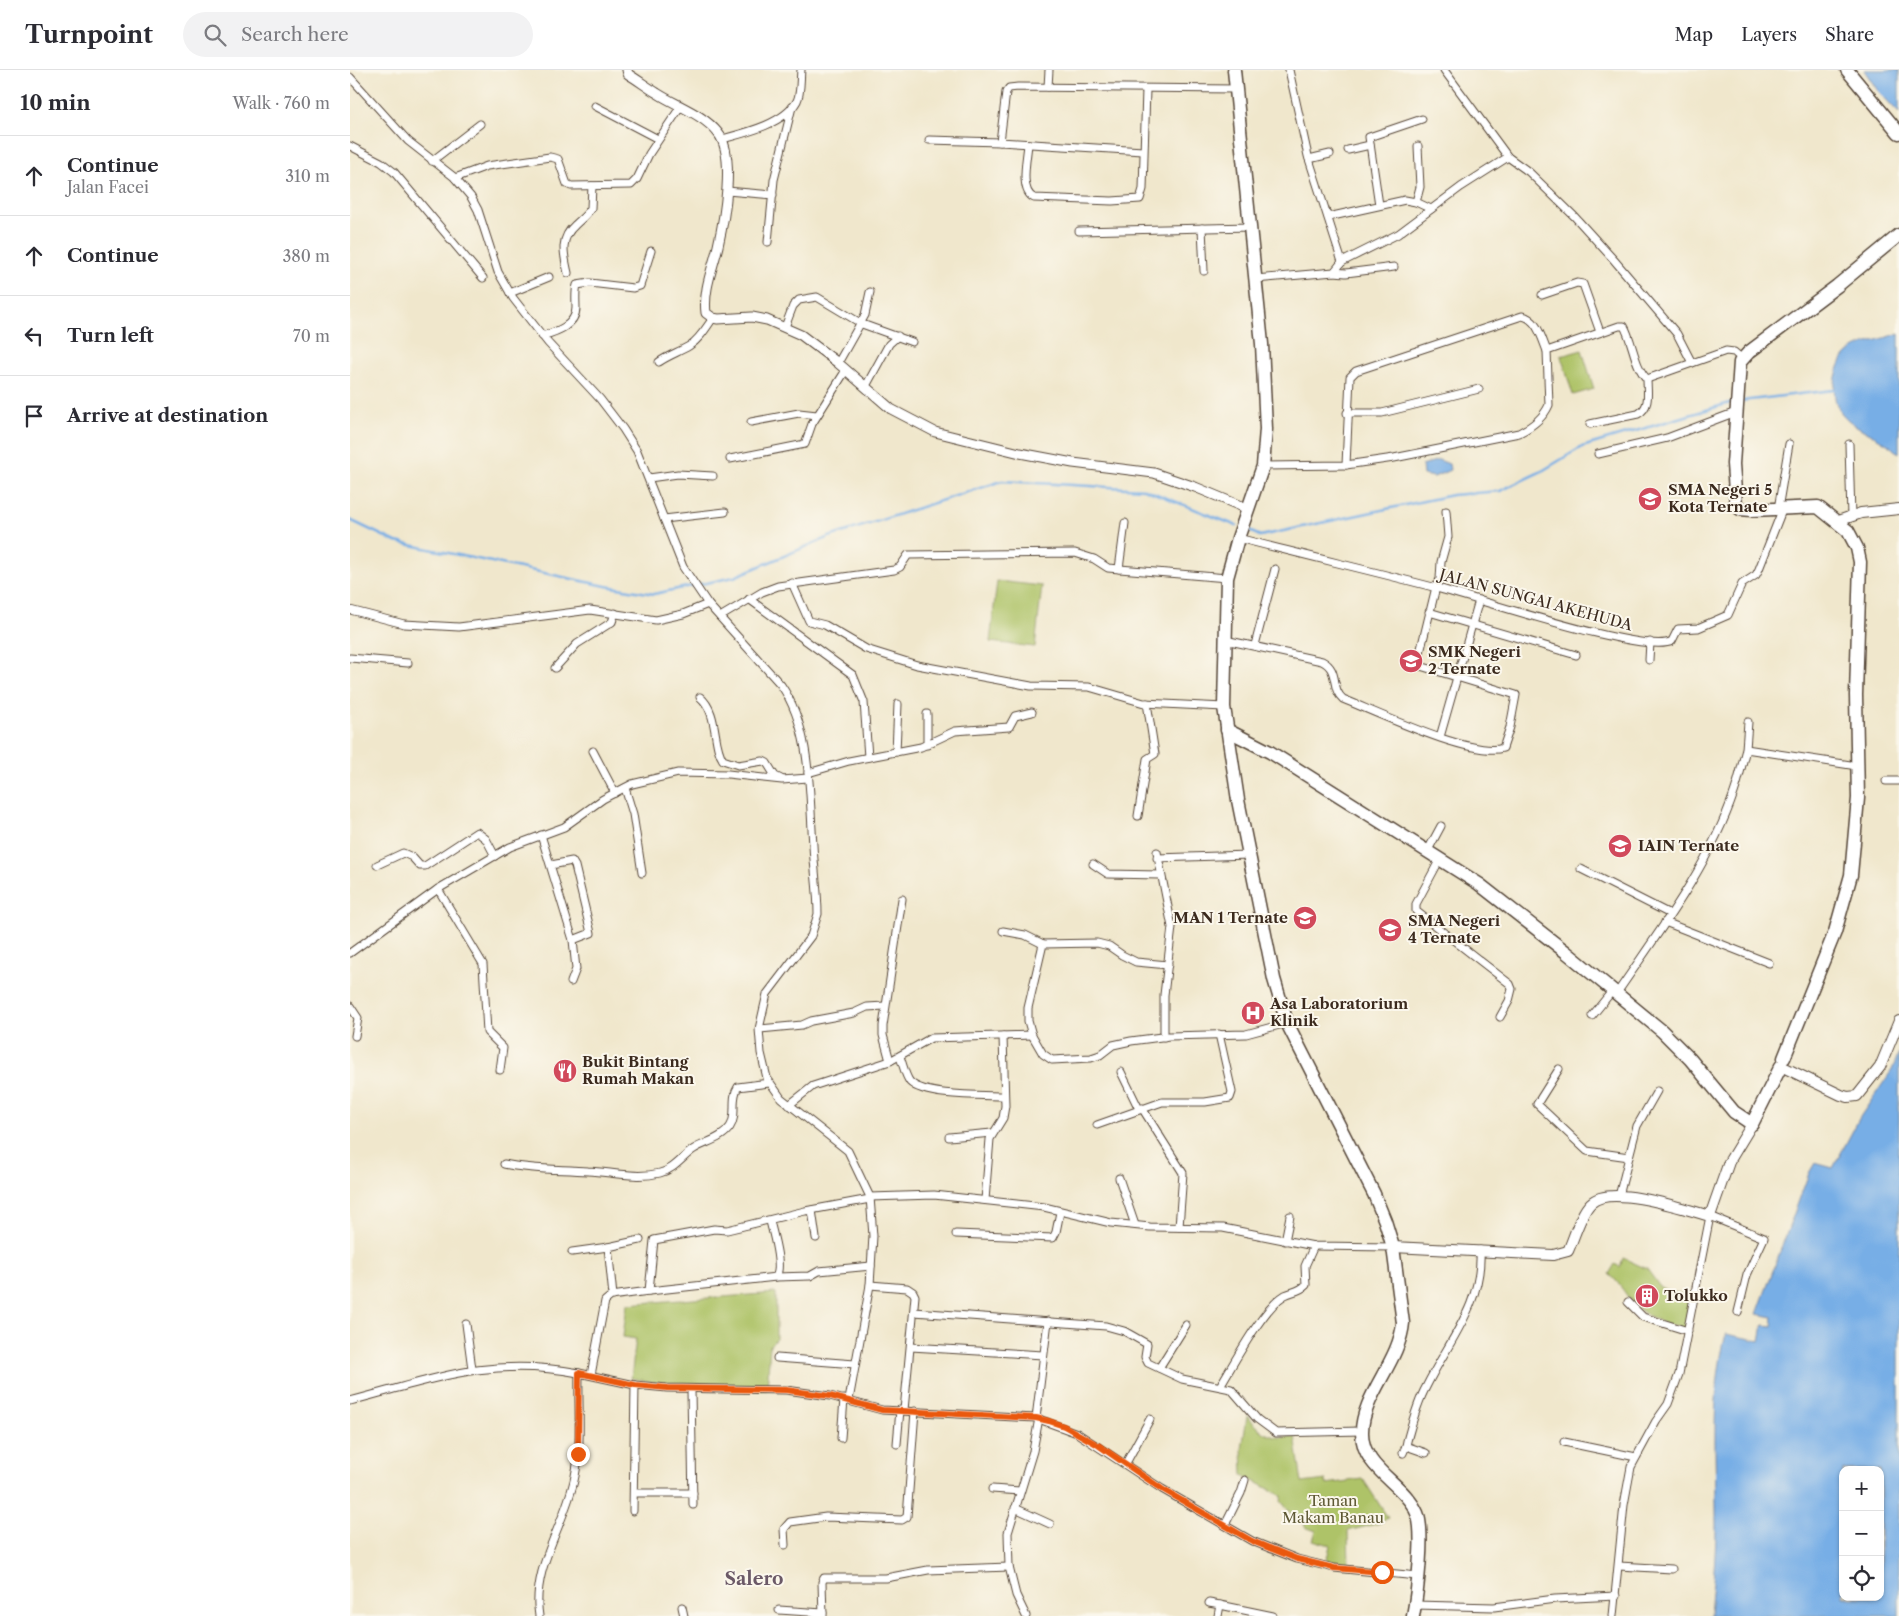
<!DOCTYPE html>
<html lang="en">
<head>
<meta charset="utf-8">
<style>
  :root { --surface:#fff; --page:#f2f2f3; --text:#2b2b33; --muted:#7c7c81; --line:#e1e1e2 }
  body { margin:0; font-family:"Libre Caslon Text",serif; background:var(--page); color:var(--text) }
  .controls { position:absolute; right:15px; bottom:15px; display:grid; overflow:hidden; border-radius:10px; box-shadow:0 1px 4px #0004 }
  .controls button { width:45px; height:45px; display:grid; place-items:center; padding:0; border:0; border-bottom:1px solid var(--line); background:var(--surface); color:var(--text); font:25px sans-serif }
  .stop { position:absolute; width:15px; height:15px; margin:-11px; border:4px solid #ea580c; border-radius:50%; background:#fff }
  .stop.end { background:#ea580c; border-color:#fff; box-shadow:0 1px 5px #0008 }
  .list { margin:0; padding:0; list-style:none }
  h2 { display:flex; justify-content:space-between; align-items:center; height:65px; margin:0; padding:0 20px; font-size:21px }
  h2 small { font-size:16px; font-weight:400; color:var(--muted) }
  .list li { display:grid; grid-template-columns:32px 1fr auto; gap:15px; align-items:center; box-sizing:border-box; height:80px; padding:0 20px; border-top:1px solid var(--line) }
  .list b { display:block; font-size:19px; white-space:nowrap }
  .list p { margin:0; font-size:16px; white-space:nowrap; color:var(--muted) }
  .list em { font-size:16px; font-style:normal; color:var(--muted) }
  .icon { flex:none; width:28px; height:28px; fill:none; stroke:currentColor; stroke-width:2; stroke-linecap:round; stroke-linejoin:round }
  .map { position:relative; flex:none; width:1549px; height:1546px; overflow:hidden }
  header { display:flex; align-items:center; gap:30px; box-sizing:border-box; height:70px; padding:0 25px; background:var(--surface); border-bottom:1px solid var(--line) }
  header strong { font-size:24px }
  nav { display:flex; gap:28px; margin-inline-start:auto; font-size:18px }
  .search { width:350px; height:45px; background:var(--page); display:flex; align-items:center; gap:12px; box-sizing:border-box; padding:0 18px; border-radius:28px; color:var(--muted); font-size:19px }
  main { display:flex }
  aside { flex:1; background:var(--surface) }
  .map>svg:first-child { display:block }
</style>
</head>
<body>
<header>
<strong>Turnpoint</strong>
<div class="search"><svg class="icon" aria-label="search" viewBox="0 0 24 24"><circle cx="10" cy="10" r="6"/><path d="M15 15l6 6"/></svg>Search here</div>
<nav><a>Map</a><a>Layers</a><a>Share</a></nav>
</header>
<main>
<aside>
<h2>10 min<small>Walk · 760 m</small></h2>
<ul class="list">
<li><svg class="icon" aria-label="ahead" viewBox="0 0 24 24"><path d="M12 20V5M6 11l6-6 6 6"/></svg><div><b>Continue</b><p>Jalan Facei</p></div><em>310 m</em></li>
<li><svg class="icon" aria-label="ahead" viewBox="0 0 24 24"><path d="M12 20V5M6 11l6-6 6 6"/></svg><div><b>Continue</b></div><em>380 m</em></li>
<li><svg class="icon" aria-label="left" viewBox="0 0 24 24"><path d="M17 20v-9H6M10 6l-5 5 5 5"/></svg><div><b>Turn left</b></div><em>70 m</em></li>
<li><svg class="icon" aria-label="arrive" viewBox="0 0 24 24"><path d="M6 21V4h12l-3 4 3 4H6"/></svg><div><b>Arrive at destination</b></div></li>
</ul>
</aside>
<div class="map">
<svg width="1549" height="1546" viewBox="0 0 1549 1546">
  <rect width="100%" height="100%" fill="#fbf7ec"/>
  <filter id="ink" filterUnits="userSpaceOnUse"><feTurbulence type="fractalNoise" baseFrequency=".02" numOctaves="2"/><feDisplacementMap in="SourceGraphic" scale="10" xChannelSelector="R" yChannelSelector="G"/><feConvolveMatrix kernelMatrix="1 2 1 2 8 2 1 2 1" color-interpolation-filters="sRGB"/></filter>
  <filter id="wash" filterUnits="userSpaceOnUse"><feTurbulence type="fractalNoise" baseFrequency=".0096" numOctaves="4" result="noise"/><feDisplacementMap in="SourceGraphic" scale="20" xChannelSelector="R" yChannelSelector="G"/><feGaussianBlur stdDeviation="1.12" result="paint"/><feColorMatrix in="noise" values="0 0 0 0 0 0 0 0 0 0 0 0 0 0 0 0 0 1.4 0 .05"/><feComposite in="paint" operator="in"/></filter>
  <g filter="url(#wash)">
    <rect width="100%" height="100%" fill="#f0e7cc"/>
    <!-- green -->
    <g fill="#aec368" stroke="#747643">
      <path d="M1232,280L1244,319L1223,325L1211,286Z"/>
      <path d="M647,511L692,516L685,577L640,572Z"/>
      <path d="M1273,1188L1297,1199L1310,1217L1325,1223L1340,1224L1336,1259C1315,1254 1296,1248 1281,1231C1274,1222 1268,1211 1259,1204L1265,1194L1270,1197Z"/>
      <path d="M426,1223V1269L420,1275L417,1320L320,1315L281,1308L286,1269L273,1267L277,1234Z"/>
      <path d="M897,1346C915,1365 919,1370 945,1366L952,1413L976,1410V1414L1013,1409L1038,1448L1030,1453L998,1461L999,1497L976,1493L980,1475L963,1470L966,1461L955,1457L953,1449L942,1445L931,1431L932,1426L893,1405L892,1379Z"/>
    </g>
    <!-- water -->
    <g fill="#77aee6" stroke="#596c82" fill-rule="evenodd">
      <path d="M1514,0H1549V43L1528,21Z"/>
      <path d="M1549,263V383C1543,380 1540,375 1534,372C1509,356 1480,349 1485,313C1486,305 1490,291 1496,285C1508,272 1534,270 1549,263Z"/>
      <path d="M1089,390L1099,394L1100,400L1084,407L1073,405L1072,395Z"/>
      <path d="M1549,983V1546H1360C1362,1517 1366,1487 1366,1458C1367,1394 1359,1327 1376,1264L1410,1271L1413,1255L1422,1256L1423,1247L1407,1244L1459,1103L1465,1093L1483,1098L1510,1047L1542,1000ZM1493,1400H1530V1527H1493Z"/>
    </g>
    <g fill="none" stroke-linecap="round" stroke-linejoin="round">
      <!-- stream -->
      <g stroke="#77aee6" stroke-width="2.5">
        <path d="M1391,331L1484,320"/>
        <path d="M0,450L46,472L256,516L304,524L384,507L479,467L652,411L794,419L887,456"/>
        <path d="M895,459L910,466L1102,425L1150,421L1192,401L1232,377L1383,332"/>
      </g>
    </g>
  </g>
  <g filter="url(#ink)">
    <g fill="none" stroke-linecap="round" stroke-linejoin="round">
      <!-- minor casing -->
      <g stroke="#564638" stroke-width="9">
        <g id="minor">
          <path d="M939,0L958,86L992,192"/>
          <path d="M1094,0L1158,87L1179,102L1224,146L1264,190L1327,264L1342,293"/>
          <path d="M0,7L58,71L104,107L121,127L128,140L148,202L163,228L198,273L250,329L273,359L287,381L333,497L358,534L431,615C462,660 459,723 463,775C464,798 468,821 468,844L461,866L417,924L409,959L411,983L417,1008L431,1028L498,1081L520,1127L523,1166L520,1215L499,1330"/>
          <path d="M698,17L699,0"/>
          <path d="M245,36L308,69"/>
          <path d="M372,69C395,63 434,54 447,31C451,23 450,9 451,0"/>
          <path d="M579,70L650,72"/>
          <path d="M678,74C677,88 669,121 684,128L762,131L790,129L793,119L796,19"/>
          <path d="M0,76L31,92L44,102L133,208"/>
          <path d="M998,80L1020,75"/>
          <path d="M793,81L650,72L656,22L659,18L668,17L886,19"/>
          <path d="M959,89L980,84"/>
          <path d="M82,91L130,54"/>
          <path d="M105,108L137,96L200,87L208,89L217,114L221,116L281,115L287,109L299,84L331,36"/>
          <path d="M377,121L423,125"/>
          <path d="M1066,132L1070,117L1068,76"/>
          <path d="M1029,135L1019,67L1072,49"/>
          <path d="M978,147L1055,130L1066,132L1081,139"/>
          <path d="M852,158L854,201"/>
          <path d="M729,161L900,157"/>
          <path d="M418,172L424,110L442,37"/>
          <path d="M984,202L996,203L1044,197"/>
          <path d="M218,203C214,185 209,169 225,155C231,149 237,145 241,138L242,116"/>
          <path d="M905,209L984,202L992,192L1048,164L1111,117L1158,87"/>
          <path d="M160,223L199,207"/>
          <path d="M1192,225L1227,213L1233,214L1250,262"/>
          <path d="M435,257L443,236L449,230L467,227L512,254L562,272"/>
          <path d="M192,266C205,262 226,256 226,238C226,231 225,222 227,215L240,213L283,218L290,216L301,181"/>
          <path d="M309,292C319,285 329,282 339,276C349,270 356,258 363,248"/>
          <path d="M488,293L515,245L520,222"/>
          <path d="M516,316L539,274L548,266"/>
          <path d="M997,343H1032L1129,319"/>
          <path d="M401,352L449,343L467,345"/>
          <path d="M1240,354L1288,344C1301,337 1297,322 1297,309"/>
          <path d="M1499,374L1501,447"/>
          <path d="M1248,384L1317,368L1386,342"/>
          <path d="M380,389L455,374L462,354L496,300"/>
          <path d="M996,395L1000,307L1006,301L1172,246C1187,248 1192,269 1197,281"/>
          <path d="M913,396L996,395L1044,388L1169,363C1181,357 1193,349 1199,335L1197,281L1269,256H1274C1283,272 1284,296 1297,309L1376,281L1384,282L1392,289"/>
          <path d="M299,408L328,404L363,406"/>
          <path d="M1428,439L1439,374"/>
          <path d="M314,449L375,442"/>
          <path d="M888,468C953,485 1018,500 1083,517C1121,526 1296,586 1322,571L1328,559L1348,558L1378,545L1392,514L1406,505L1409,499L1433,438"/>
          <path d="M769,499L775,453"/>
          <path d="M442,513L459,551L475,555L516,579L567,595L681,616L739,617L794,633L874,637"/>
          <path d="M399,529L503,605L514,632L518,687"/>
          <path d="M0,540L54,554L109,557L240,540L306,550L333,544L358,534"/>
          <path d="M1079,542L1226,585"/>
          <path d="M370,547L412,522L428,516L544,500L550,497L558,485L725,483L744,489L758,498L877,508"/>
          <path d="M875,570L972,591C990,600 980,618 993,629C1026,642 1122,688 1153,678L1160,657L1166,625L1067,595L1086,517L1090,509L1091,492L1098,467L1096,441"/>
          <path d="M905,575L925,499"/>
          <path d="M0,588L58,593"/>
          <path d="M1299,590L1300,572"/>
          <path d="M205,598L227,574L262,552L265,543"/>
          <path d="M350,627C369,643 362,674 373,690L388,695L413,691L417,693L425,706L431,709"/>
          <path d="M1090,667L1129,530"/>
          <path d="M577,675V644"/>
          <path d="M1396,679L1398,652"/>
          <path d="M243,681L265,723"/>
          <path d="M546,682L548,634"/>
          <path d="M458,703L499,691L571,677L605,661L659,657L665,646L682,642"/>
          <path d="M1536,711H1549"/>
          <path d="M275,718L283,744L292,803"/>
          <path d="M788,746L797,689L805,684L797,633"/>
          <path d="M191,765L223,870L226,899L221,912"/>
          <path d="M807,782L822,857L814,925V967"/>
          <path d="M1077,782L1091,756"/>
          <path d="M807,788L899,785"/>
          <path d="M1090,789L1066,834V841L1160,914L1162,919L1159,931L1150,947"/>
          <path d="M743,794L758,804L810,805"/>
          <path d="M27,795L53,783L62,787L70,796H75L127,762L136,769L145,786"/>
          <path d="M201,795L222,791L225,796L241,863L223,870"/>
          <path d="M1231,799L1320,844"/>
          <path d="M88,819L133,894L137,962L153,978L150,1000"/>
          <path d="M1315,852L1419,893"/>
          <path d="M653,861L675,865L693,874"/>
          <path d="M0,883L88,819L160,777L214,757L253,729L282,714L328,703L378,704L432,710L458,708"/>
          <path d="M818,895L786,892L772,885L759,876L747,873L693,874L678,938V951L682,965L693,984L702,990L741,988L750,985L763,975L781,971L819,966L896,964L937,953"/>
          <path d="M1267,923C1310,860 1359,796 1384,723C1389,709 1392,694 1396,679L1507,696"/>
          <path d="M0,936L8,948L5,966"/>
          <path d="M1242,946L1263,920"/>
          <path d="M410,959L452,955L461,951L504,943L517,937L535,936"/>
          <path d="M550,987C553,994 555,1006 560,1012C575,1027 633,1025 654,1026"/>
          <path d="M540,991L533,965V956L552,829"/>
          <path d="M1209,999L1187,1034L1237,1081L1279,1087"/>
          <path d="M771,1002L789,1039"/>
          <path d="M439,1035L463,1016L540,991L581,968L682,965"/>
          <path d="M792,1038L833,1103L829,1157"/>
          <path d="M747,1055L812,1032H855L880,1028L882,1022L869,964"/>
          <path d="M599,1067L642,1063"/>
          <path d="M154,1094C182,1100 209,1099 238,1101C261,1102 286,1109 310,1103C325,1099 332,1087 344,1079C355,1072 372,1069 380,1057C388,1045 380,1029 388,1017L419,1013"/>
          <path d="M769,1108L785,1155"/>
          <path d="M1269,1126L1287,1056L1307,1021"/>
          <path d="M520,1127L584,1125L694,1137L761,1153L800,1157L873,1158L964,1176L1043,1177"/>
          <path d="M635,1130L640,1069L653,1048L655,1036L653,966"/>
          <path d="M462,1140L466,1168"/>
          <path d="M606,1164L703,1168L706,1162L710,1142"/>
          <path d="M935,1171L940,1146"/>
          <path d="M258,1177L290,1170"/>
          <path d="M222,1182L258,1177L263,1226"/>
          <path d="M426,1207L460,1206L469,1201L521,1196"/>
          <path d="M520,1215L557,1218L563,1222L565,1226L554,1340"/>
          <path d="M299,1221L426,1207C433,1196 423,1164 420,1151"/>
          <path d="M1278,1232L1293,1247L1338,1261"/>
          <path d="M564,1242L756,1256L774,1261L797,1274L795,1287L798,1293L832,1309L881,1319L907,1349L926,1363L1011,1361"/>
          <path d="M116,1254L122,1299"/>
          <path d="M561,1277L693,1285"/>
          <path d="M427,1288L505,1294"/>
          <path d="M809,1298L836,1255"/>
          <path d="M241,1305L255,1231L261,1226L299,1221L304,1170L364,1159L377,1160L455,1141L520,1129"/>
          <path d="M870,1316C884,1293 913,1238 935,1225C943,1221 949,1222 956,1215L955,1196L964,1176"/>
          <path d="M341,1320L343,1435"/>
          <path d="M0,1331C84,1309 140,1286 229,1303"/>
          <path d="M686,1348L698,1251"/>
          <path d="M491,1368L494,1329"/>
          <path d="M1214,1372L1286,1387"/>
          <path d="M547,1374L550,1340"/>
          <path d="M1053,1383L1056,1376"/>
          <path d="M1076,1383L1056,1376L1057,1371C1062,1353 1067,1333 1076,1317C1099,1270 1133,1234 1130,1180"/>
          <path d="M776,1393L800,1349"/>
          <path d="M642,1419L670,1421"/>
          <path d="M284,1423H343"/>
          <path d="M665,1438L700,1454"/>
          <path d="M283,1441L285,1315"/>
          <path d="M875,1455L891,1423L895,1410"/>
          <path d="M435,1475L434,1459L440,1452L476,1447L552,1450L557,1447L565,1341"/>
          <path d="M1269,1496L1322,1499"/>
          <path d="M859,1533L870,1535"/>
          <path d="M1065,1535L1144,1537L1205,1529L1266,1526"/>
          <path d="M332,1537L334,1546"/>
          <path d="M429,1540L473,1543"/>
          <path d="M189,1546C181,1497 216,1454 225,1406C232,1373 228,1337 229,1303L285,1315L317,1318L436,1320L480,1326L532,1340L686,1348L727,1363L812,1419L902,1471L947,1489L984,1498L1068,1506"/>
          <path d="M473,1546L472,1512L474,1508H536L578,1500L659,1497"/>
          <path d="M676,1546L666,1525L659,1497L658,1463L683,1381L689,1348"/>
          <path d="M868,1546L870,1535L923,1546"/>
          <path d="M1263,1546L1274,1435L1281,1397L1306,1351L1318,1334L1329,1304L1360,1146L1414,1168L1397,1205L1388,1242"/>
        </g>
      </g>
      <!-- tertiary casing -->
      <g stroke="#564638" stroke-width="11">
        <path id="tertiary" d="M277,0L278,4C288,10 297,17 307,23C327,36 353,44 368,63C386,85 374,150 368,176C363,198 353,220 356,243L363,248L368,249L402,247L417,250L451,265L488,293L541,339L585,362L670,383L723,393L804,403L845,417L898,439"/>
      </g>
      <!-- secondary casing -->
      <g stroke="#564638" stroke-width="12">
        <g id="secondary">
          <path d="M1488,451L1511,443L1549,439"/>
          <path d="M1431,996L1491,1025L1498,1027L1507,1026L1530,997L1549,951"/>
          <path d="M1043,1177L1203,1185L1218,1181C1224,1168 1231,1142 1241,1133C1260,1114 1335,1139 1360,1146L1379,1092L1402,1054"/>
        </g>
      </g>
      <!-- trunk casing -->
      <g stroke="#564638" stroke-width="15">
        <g id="trunk">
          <path d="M884,0L912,274L916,359L913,396L888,468L877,508L874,637L888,730L924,909L937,953L1024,1124L1035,1151L1043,1177L1053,1253C1050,1291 1011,1327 1012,1363C1012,1399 1054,1413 1067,1443C1075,1461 1067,1525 1063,1546"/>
          <path d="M1497,0L1549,63"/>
          <path d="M877,660L920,682L1129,814L1216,882L1312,961L1340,989L1384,1042L1402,1054L1431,996"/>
          <path d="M1434,988L1485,862L1501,805L1508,728L1506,625L1510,492L1507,478L1498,461L1468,437L1402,440L1390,439L1386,435L1383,394L1390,292L1399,282L1487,216L1549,165"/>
        </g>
      </g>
      <!-- minor -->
      <use href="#minor" stroke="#fff" stroke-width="7"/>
      <!-- tertiary -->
      <use href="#tertiary" stroke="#fff" stroke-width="9"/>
      <!-- secondary -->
      <use href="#secondary" stroke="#fff" stroke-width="10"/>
      <!-- trunk -->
      <use href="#trunk" stroke="#fff" stroke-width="12"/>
    </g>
  </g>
  <g fill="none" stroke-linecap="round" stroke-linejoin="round" filter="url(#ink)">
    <!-- route -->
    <path stroke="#ea580c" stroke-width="6" d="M228,1384L229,1303L285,1315L317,1318L436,1320L480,1326L532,1340L686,1348L699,1351L714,1356L748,1375L812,1419L902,1471L947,1489L984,1498L1032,1502"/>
  </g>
  <!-- icons -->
  <defs>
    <g id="school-disc" transform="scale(1.25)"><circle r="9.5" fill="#d1495b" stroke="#fbf7ec"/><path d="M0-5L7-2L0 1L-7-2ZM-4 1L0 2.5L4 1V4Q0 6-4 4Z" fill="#fff"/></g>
    <g id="university-disc" transform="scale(1.25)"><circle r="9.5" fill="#d1495b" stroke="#fbf7ec"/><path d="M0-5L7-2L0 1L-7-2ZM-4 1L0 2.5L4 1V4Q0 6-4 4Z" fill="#fff"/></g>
    <g id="hospital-disc" transform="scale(1.25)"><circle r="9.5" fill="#d1495b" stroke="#fbf7ec"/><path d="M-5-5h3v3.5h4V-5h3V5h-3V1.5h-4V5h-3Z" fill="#fff"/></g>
    <g id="restaurant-disc" transform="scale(1.25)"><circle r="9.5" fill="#d1495b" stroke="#fbf7ec"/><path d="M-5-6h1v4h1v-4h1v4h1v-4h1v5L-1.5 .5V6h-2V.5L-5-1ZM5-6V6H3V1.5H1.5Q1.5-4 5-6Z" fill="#fff"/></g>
    <g id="building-disc" transform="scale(1.25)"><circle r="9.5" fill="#d1495b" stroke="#fbf7ec"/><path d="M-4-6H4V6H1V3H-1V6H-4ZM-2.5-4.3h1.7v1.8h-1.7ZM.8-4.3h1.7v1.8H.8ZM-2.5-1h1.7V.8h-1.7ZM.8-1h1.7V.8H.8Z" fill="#fff"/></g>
  </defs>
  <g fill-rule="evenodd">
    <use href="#school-disc" x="1300" y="429"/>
    <use href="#school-disc" x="1061" y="591"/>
    <use href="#university-disc" x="1270" y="776"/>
    <use href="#school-disc" x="955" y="848"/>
    <use href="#school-disc" x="1040" y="860"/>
    <use href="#hospital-disc" x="903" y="943"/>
    <use href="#restaurant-disc" x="215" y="1001"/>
    <use href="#building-disc" x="1297" y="1226"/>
  </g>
  <g text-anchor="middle" stroke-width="4" stroke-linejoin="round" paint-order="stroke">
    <!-- poi labels -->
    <g font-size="15" font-weight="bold" fill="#3b2a1e" stroke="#fbf7ec" text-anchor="start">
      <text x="1318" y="425">SMA Negeri 5<tspan x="1318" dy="17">Kota Ternate</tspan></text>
      <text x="1078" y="587">SMK Negeri<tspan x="1078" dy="17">2 Ternate</tspan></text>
      <text x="1288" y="781">IAIN Ternate</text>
      <text x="938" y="853" text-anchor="end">MAN 1 Ternate</text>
      <text x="1058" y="856">SMA Negeri<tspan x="1058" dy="17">4 Ternate</tspan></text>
      <text x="920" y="939">Asa Laboratorium<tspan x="920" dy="17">Klinik</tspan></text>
      <text x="232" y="997">Bukit Bintang<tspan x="232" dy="17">Rumah Makan</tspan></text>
      <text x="1314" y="1231">Tolukko</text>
    </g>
    <!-- street labels -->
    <g font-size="15" fill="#3b2a1e" stroke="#fbf7ec">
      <text transform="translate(1186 530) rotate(15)" y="5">JALAN SUNGAI AKEHUDA</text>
    </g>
    <!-- park labels -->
    <g font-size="15" fill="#5e5834" stroke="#fbf7ec">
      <text x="983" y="1436">Taman<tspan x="983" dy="17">Makam Banau</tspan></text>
    </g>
    <!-- quarter labels -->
    <g font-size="18" font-weight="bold" fill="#6b5967" stroke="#fbf7ec">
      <text x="404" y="1515">Salero</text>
    </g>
  </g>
</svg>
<div class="controls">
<button>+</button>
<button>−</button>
<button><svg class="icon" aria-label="locate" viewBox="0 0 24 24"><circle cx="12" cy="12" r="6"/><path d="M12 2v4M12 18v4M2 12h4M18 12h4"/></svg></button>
</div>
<div class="stop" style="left:1032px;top:1502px"></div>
<div class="stop end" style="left:228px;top:1384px"></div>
</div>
</main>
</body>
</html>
